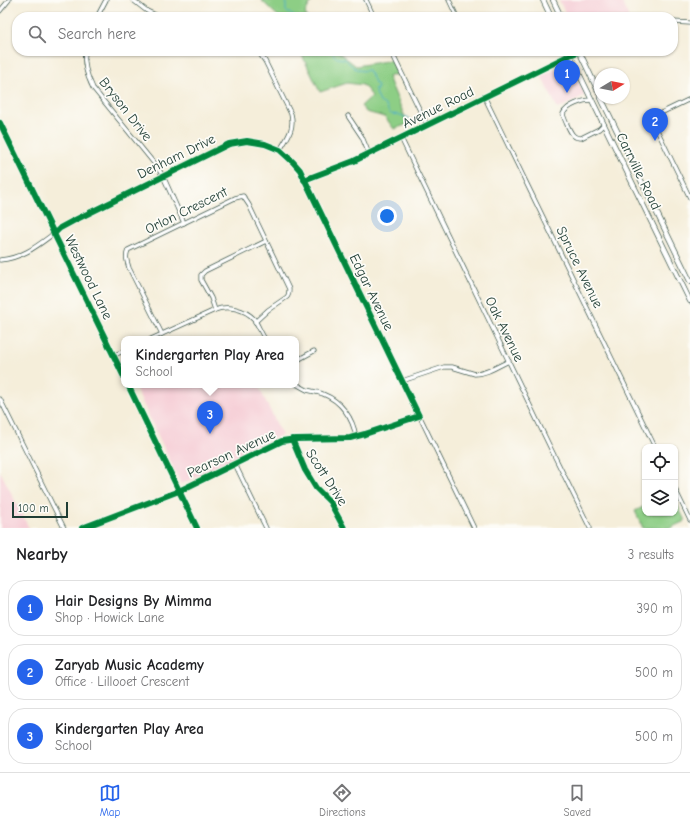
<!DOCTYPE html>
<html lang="en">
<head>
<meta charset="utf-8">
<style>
  :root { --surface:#fff; --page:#f6f6f6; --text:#202124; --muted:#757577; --line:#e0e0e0; --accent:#2563eb }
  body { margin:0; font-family:"Comic Neue",sans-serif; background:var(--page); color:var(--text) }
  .controls { position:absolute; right:12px; bottom:12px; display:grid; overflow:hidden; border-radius:8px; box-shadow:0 1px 3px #0004 }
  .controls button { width:36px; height:36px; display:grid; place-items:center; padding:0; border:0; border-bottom:1px solid var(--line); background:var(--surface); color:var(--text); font:20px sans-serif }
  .compass { position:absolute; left:594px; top:68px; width:36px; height:36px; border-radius:50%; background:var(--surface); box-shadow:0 1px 3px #0004; rotate:80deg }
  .scale { position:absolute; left:12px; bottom:10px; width:56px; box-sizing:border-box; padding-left:4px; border:2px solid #1f3d34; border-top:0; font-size:11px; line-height:14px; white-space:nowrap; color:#1f3d34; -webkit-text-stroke:3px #fdfcf7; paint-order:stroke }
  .you { position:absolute; left:387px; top:216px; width:14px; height:14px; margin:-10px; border:3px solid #fff; border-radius:50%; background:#1a73e8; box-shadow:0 0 0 6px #1a73e833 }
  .badge { display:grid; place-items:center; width:26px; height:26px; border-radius:50%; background:var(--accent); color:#fff; font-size:13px; font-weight:700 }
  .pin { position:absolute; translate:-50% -33px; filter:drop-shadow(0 1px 2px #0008) }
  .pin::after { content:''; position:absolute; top:21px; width:14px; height:12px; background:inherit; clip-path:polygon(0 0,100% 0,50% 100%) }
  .popup { position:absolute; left:121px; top:336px; width:178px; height:52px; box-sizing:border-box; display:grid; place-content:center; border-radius:8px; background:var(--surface); filter:drop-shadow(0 1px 3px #0005); font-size:13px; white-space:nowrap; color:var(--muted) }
  .popup b { font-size:15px; color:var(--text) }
  .popup::after { content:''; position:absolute; left:50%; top:100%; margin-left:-8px; border:8px solid transparent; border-top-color:var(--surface) }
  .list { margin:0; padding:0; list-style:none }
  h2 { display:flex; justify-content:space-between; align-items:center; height:52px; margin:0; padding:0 16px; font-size:17px }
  h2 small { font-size:13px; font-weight:400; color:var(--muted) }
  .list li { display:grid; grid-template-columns:26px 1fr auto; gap:12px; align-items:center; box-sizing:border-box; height:56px; margin:0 8px 8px; padding:0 8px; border:1px solid var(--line); border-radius:16px }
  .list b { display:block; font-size:15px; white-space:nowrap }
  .list p { margin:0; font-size:13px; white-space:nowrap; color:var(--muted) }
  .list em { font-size:13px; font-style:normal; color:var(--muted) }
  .icon { flex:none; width:22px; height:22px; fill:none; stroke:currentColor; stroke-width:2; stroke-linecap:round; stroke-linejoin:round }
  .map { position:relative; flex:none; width:690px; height:528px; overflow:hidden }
  .search { position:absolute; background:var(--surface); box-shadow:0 1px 3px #0004; left:12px; right:12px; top:12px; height:44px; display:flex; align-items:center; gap:10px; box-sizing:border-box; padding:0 14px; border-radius:16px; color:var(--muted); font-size:15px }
  .sheet { height:244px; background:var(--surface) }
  nav { display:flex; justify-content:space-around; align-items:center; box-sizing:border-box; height:56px; border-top:1px solid var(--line); background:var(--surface); font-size:11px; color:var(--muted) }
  nav a { display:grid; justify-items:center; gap:2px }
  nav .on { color:var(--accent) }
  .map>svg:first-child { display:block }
</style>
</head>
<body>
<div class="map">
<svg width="690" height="528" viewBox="0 0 690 528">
  <rect width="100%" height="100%" fill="#fdfcf7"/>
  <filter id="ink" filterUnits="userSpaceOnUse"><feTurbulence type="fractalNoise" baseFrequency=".025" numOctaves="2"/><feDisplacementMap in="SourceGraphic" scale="8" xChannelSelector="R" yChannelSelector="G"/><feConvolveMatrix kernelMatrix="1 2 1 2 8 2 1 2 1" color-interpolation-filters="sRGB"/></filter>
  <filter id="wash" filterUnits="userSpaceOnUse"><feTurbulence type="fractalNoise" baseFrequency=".012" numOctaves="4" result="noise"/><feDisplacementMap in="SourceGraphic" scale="16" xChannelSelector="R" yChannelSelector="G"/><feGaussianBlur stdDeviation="0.9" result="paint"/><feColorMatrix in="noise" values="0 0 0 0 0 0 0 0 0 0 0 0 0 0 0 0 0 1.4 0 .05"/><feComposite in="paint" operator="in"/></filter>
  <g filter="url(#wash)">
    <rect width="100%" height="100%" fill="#f5eeda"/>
    <!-- built -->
    <g fill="#f6cfd7">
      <path d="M559,0H621L629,17H567Z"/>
      <path d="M568,63L585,95L558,109L541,76Z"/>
      <path d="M134,385H258L282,435L181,484Z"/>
      <path d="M0,471L29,528H0Z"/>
    </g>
    <!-- green -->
    <g fill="#8dce85" stroke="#56865c">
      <path d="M261,0H312L305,13L307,17H279Z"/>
      <path d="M300,51H337L356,66L392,60L397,74L388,77L408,124L394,129L385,117L366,112L361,106L372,96L363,85L347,83L320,92Z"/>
      <path d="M675,499L685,521L670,528H643L635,511L645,506V513H675Z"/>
    </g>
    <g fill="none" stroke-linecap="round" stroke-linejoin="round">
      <!-- stream -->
      <g stroke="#49aec9" stroke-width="1">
        <path d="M286,0V11L288,13H290L295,17"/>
        <path d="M332,51C335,59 337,58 345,59C352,66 357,73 368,70L374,80L375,84H377L378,87L377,88V90L375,89V91L380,102L385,105L389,112L391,114L401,115L404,117H408L411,121L416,122"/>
      </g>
    </g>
  </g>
  <g filter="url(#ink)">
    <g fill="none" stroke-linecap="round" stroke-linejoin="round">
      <!-- minor casing -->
      <g stroke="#3f584d" stroke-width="5">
        <g id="minor">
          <path d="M133,0L147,11L160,17"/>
          <path d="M366,0L374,17"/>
          <path d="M449,0L457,17"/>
          <path d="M0,11L9,0"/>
          <path d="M97,17L106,0"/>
          <path d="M673,22L690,23"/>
          <path d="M85,51C83,64 87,76 93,88L157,167L163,176L184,223"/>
          <path d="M258,51L265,61L291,114C295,129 287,138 280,150"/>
          <path d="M391,51L427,125"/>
          <path d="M485,98L655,447"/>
          <path d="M690,99L661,113C656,115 652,116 652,121L658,132L690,198"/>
          <path d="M592,100C583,100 567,105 563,114C564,118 570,133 574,136C576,138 578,138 581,138L599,129L604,124"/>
          <path d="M348,116L362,137L369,154"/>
          <path d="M0,123L124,377"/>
          <path d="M401,138L551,449L590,528"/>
          <path d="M304,180L354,161L570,55L580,51"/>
          <path d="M0,260C32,257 47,235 73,221L229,144L247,141L265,144L280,150L293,162L300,170L474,528"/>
          <path d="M215,310L211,298L201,280V275L205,271L266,241"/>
          <path d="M162,334L129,268C127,261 125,257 128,250L235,198L243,196L249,205L289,289C289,292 289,295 287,297L268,310L255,322"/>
          <path d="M151,339L215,310C227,305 245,309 254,319C258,325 261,333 265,339"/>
          <path d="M114,355L124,351"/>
          <path d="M296,361L303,357L314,351"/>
          <path d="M402,381L444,367H452L475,374C487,374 498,366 509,361"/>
          <path d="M296,384C300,386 303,388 307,390C312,391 318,392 323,394C341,401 353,418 356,437"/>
          <path d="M128,385L197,528"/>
          <path d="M0,399L64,528"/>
          <path d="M292,439L305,470L316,488L330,502L344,528"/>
          <path d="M235,464L266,528"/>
          <path d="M675,489L690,520"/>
          <path d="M82,528L179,491L282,441L296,439L350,438L365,434L419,416"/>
        </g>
      </g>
      <!-- major casing -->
      <g stroke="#3f584d" stroke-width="6">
        <g id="major">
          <path d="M543,0L551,17"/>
          <path d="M553,0L561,17"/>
          <path d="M568,51L690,301"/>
          <path d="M579,51L600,95"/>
          <path d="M601,98L690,281"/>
        </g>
      </g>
      <!-- minor -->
      <use href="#minor" stroke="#fff" stroke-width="3.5"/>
      <!-- major -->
      <use href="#major" stroke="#fff" stroke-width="4.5"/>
      <!-- cycleway casing -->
      <g stroke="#fdfcf7" stroke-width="8">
        <g id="cycleway">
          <path d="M0,123L124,377"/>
          <path d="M304,180L354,161L570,55L581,51"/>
          <path d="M54,234L60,228L73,221L229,144L247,141L265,144L280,150L293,162L300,170L419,416L365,434L350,438L296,439L282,441L179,491L82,528"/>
          <path d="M128,385L197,528"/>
          <path d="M292,439L305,470L316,488L330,502L344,528"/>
        </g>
      </g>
      <!-- cycleway -->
      <use href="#cycleway" stroke="#00873e" stroke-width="6"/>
    </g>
  </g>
  <g text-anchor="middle" stroke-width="3.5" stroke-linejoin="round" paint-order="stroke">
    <!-- street labels -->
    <g font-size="14" fill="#1f3d34" stroke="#fdfcf7">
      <text transform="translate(438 107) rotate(-26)" y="5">Avenue Road</text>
      <text transform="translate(126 109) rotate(52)" y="5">Bryson Drive</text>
      <text transform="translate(176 156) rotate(-26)" y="5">Denham Drive</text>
      <text transform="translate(639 171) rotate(64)" y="5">Carrville Road</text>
      <text transform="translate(186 210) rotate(-26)" y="5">Orlon Crescent</text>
      <text transform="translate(580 267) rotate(64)" y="5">Spruce Avenue</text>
      <text transform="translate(89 277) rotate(64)" y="5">Westwood Lane</text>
      <text transform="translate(372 292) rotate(64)" y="5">Edgar Avenue</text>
      <text transform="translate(505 329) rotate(64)" y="5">Oak Avenue</text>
      <text transform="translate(231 453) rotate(-25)" y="5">Pearson Avenue</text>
      <text transform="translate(327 477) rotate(57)" y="5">Scott Drive</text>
    </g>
  </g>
</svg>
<div class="controls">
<button><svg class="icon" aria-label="locate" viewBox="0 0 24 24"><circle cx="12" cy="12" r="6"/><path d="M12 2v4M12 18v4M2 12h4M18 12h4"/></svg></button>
<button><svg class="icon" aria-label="layers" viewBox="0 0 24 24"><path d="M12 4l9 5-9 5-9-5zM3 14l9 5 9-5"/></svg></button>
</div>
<svg class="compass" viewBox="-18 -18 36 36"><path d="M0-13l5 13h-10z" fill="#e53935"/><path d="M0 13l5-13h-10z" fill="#757577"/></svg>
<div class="scale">100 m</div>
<div class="you"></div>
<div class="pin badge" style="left:567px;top:93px">1</div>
<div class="pin badge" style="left:655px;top:141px">2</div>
<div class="pin badge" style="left:210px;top:434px">3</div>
<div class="popup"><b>Kindergarten Play Area</b>School</div>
<div class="search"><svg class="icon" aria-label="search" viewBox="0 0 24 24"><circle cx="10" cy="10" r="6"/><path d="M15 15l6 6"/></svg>Search here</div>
</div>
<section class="sheet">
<h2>Nearby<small>3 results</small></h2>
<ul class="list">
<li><span class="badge">1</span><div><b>Hair Designs By Mimma</b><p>Shop · Howick Lane</p></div><em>390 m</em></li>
<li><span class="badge">2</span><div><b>Zaryab Music Academy</b><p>Office · Lillooet Crescent</p></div><em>500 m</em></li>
<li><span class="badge">3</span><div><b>Kindergarten Play Area</b><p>School</p></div><em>500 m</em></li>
</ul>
</section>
<nav>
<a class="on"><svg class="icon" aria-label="map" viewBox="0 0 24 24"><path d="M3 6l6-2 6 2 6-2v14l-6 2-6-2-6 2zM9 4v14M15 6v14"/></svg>Map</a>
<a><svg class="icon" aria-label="directions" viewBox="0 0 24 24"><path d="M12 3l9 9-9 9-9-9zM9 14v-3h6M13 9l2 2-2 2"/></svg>Directions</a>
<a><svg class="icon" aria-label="saved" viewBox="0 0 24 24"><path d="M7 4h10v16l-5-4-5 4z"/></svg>Saved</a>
</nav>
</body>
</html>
